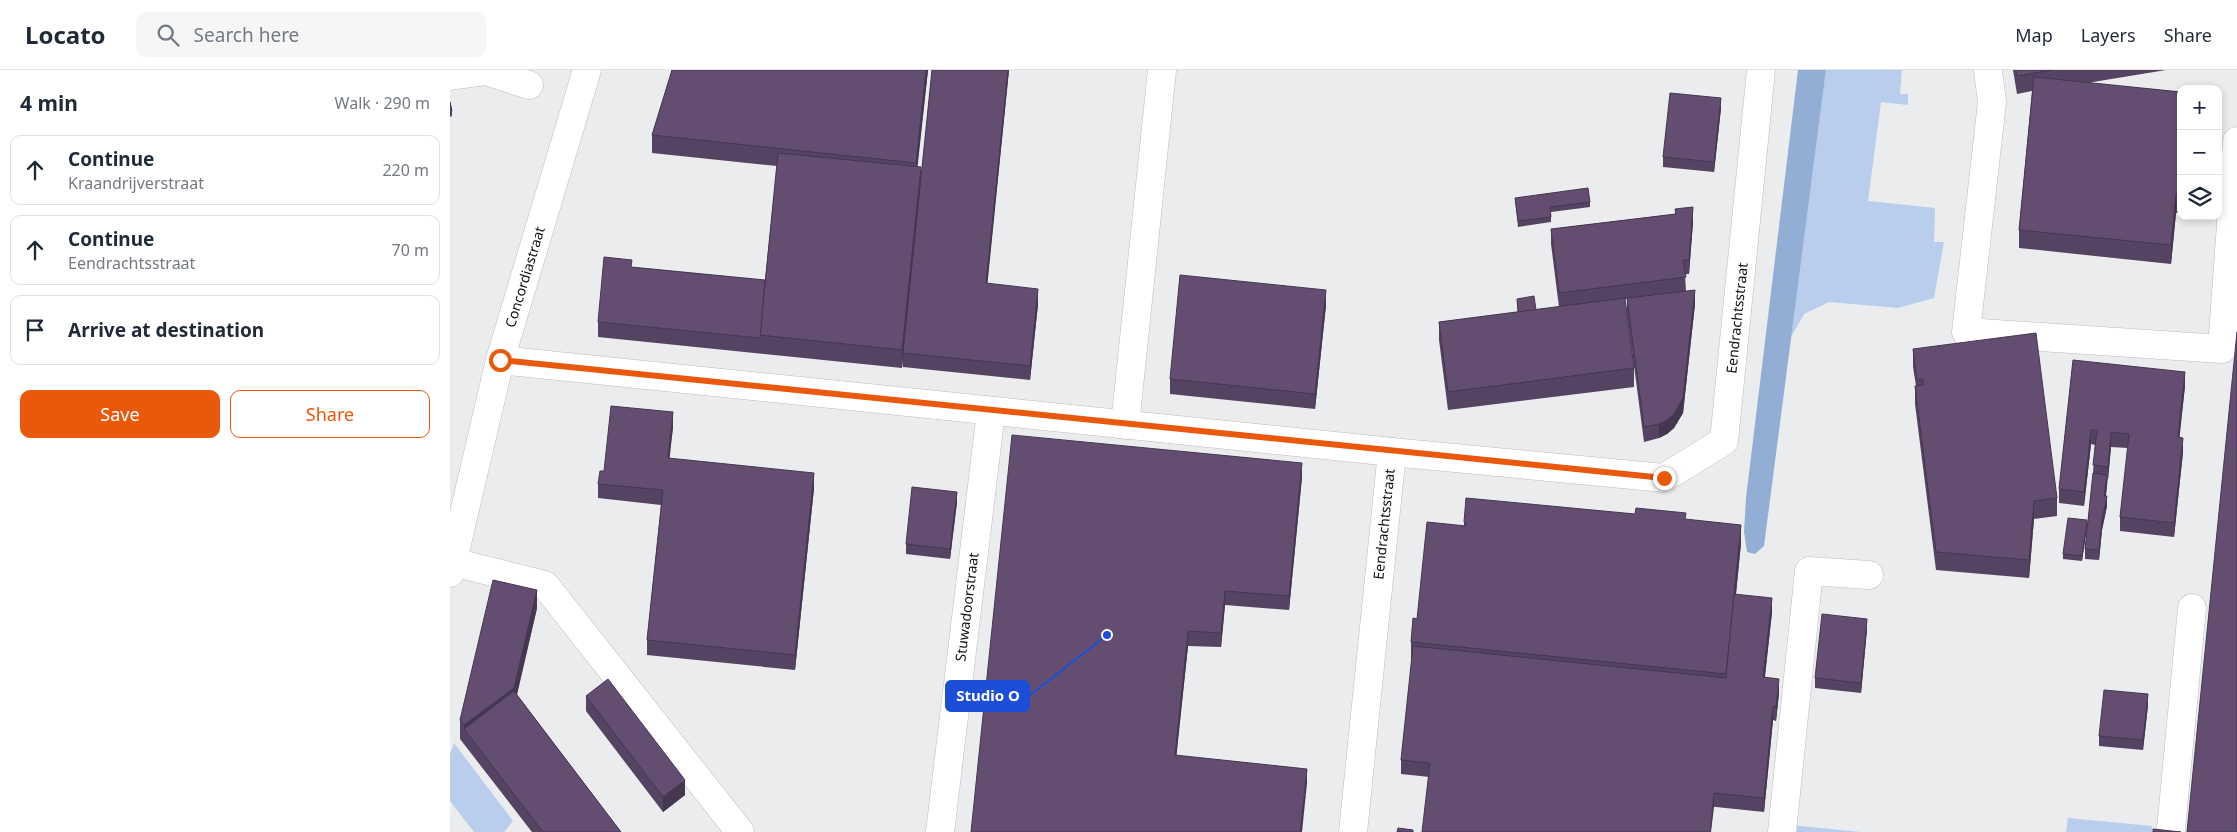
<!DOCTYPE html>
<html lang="en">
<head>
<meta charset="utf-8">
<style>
  :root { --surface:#fff; --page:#f6f6f7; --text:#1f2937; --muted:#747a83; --line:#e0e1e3; --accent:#ea580c }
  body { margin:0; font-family:"Noto Sans",sans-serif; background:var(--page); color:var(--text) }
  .controls { position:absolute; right:15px; top:15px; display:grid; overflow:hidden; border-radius:10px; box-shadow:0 2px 8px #0003 }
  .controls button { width:45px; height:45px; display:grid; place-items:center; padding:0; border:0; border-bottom:1px solid var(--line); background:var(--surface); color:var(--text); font:25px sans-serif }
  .stop { position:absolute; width:15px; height:15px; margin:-11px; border:4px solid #ea580c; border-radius:50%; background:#fff }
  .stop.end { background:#ea580c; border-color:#fff; box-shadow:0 1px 5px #0008 }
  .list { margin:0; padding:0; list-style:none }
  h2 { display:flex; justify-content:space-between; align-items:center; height:65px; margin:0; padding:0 20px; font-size:21px }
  h2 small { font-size:16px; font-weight:400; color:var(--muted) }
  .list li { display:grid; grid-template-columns:32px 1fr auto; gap:15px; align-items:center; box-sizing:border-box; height:70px; margin:0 10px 10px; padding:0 10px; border:1px solid var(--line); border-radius:10px }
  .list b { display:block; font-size:19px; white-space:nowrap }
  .list p { margin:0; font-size:16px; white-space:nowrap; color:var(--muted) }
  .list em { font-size:16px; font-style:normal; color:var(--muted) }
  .actions { display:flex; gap:10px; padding:15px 20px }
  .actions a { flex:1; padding:11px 0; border:1px solid var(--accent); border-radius:10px; text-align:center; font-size:18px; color:var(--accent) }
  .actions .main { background:var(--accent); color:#fff }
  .icon { flex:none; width:28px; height:28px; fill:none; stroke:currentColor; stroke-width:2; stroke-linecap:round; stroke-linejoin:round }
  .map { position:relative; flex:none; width:1787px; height:762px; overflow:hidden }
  header { display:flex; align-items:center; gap:30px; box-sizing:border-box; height:70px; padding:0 25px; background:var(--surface); border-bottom:1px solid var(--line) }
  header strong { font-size:24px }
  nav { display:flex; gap:28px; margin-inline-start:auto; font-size:18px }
  .search { width:350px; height:45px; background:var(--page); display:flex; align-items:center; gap:12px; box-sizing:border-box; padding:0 18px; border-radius:10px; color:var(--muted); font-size:19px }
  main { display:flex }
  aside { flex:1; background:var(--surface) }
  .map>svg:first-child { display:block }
</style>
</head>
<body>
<header>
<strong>Locato</strong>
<div class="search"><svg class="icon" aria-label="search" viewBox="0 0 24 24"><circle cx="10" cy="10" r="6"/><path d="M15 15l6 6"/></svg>Search here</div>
<nav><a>Map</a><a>Layers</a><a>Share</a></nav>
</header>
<main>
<aside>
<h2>4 min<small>Walk · 290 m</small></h2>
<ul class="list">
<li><svg class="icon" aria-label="ahead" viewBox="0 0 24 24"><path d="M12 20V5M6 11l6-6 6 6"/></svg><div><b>Continue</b><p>Kraandrijverstraat</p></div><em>220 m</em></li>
<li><svg class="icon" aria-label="ahead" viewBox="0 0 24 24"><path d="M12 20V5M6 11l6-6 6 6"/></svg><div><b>Continue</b><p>Eendrachtsstraat</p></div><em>70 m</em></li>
<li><svg class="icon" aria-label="arrive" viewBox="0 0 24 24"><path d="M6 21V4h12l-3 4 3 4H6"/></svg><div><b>Arrive at destination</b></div></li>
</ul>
<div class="actions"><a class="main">Save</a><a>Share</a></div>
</aside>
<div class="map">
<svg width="1787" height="762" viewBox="0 0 1787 762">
  <rect width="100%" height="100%" fill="#eaeced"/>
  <!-- green -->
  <g fill="#b9ceed">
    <path d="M1376,0H1452L1450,24H1458V35L1431,32L1418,131L1485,138L1484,172H1494L1484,228L1448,238L1379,232L1354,244L1341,267Z"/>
    <path d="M4,673L63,751L54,762H24L0,731V684Z"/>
    <path d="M1618,748L1702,756V762H1616Z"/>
    <path d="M1340,755L1411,762H1340Z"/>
  </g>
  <!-- forest -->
  <path fill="#93aed4" d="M1348,0H1376L1314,476L1305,484L1297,482L1294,462L1296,428Z"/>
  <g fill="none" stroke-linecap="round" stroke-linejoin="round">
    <!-- minor casing -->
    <g stroke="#bbbcbe" stroke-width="29">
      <g id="minor">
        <path d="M1538,0L1542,32L1516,262L1772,279L1787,71"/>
        <path d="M0,6L36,1L79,15"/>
        <path d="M50,290L942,382"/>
        <path d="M675,355L712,0"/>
        <path d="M3,492L95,515L290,762"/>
        <path d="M0,503L50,290L137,0"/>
        <path d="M1721,759L1742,538"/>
        <path d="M490,762L541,342"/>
        <path d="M903,762L942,382L1214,408L1274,371L1311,0"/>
        <path d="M1332,762L1359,501L1419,505"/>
      </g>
    </g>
    <!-- minor -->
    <use href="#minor" stroke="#fff" stroke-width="28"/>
  </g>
  <!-- wall -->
  <g fill="#554362">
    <path d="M222,0H478L467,97L471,110L482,0H559L537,214L588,234L580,310L453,297V288L452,298L148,267V252L182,197L315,210L327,96L202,83V65Z"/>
    <path d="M1563,0H1716L1637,13L1731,22V143H1726L1721,194L1569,178V160L1582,21L1567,24Z"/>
    <path d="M0,32L2,41V46L0,47Z"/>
    <path d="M1271,38L1264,102L1213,97V87Z"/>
    <path d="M1065,128L1140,132V137L1101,142V152L1068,157Z"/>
    <path d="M1225,139L1243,152L1239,204H1235L1236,221L1245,234L1233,343L1224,358L1217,364L1209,368L1194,372L1177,242V229H1175L1184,298V317L998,340L989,270V252L1068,242L1067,229L1086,240L1109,237L1101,174V159L1225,144Z"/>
    <path d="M876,235L865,339L720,324V309Z"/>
    <path d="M1463,279L1607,428V446L1584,449L1579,508L1486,500L1465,334V316H1466L1463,297Z"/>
    <path d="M1623,290L1735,316L1729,367L1733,382L1724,467L1670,461V447L1678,378L1661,377L1656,426L1657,436L1652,460L1649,490L1635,489V479L1643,403L1645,375L1641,374L1634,436L1609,433V419Z"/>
    <path d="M223,357L219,388L364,418L345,600L197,585V570L211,435L148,428V414L154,401Z"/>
    <path d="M852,407L839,540L775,535L771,577L738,576L726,686L857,713L521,762Z"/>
    <path d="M507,432L500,489L456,484V474Z"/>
    <path d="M1236,450L1291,473L1286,524L1322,542L1315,607L1329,623L1326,651L1323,650L1314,742L951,704V690L962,591L961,590V572L967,549L1014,456V452Z"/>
    <path d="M1637,456L1632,491L1613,489V484Z"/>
    <path d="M87,538L67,625L171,762H82L10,669V650Z"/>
    <path d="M1417,559L1411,623L1365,618V608Z"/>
    <path d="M136,626L235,725L213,742L136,641Z"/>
    <path d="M1698,635L1693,680L1649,676V666Z"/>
  </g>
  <!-- shaded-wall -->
  <g fill="#453750">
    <path d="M476,0H478L466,111V93Z"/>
    <path d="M558,0H559L536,228V213Z"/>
    <path d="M1271,28V38L1264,102V92Z"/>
    <path d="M471,97V115L452,298V280Z"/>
    <path d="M1726,125V143L1721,194V175Z"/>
    <path d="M1243,137V152L1239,204V190Z"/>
    <path d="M588,219V234L580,310V296Z"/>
    <path d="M876,220V235L865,339V324Z"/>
    <path d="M1245,220V234L1233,343L1224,358L1217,364L1209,368V354Z"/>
    <path d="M1735,302V316L1728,382V367Z"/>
    <path d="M223,342V357L218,403V388Z"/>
    <path d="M1641,360V374L1634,436V422Z"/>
    <path d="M1661,362V377L1658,411V397Z"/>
    <path d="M1733,368V382L1724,467V453Z"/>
    <path d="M852,393V407L839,540V526Z"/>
    <path d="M364,403V418L345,600V585Z"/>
    <path d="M1657,405V415L1654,436V426Z"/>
    <path d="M507,422V432L500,489V479Z"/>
    <path d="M1657,426V436L1652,460L1649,490V480L1652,450Z"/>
    <path d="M1584,431V449L1579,508V490Z"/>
    <path d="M1637,450V456L1632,491V486Z"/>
    <path d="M1291,455V473L1276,623V604Z"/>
    <path d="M87,520V538L64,636L14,659V655Z"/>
    <path d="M775,521V535L771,577V563Z"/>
    <path d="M1322,528V542L1313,622V607Z"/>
    <path d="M1417,549V559L1411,623V613Z"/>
    <path d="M738,561V576L725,700V685Z"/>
    <path d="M1329,609V623L1326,651V636Z"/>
    <path d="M1698,624V635L1693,680V670Z"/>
    <path d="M1323,636V650L1314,742V728Z"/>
    <path d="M857,699V713L852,762H850Z"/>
    <path d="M235,710V725L213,742V727Z"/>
    <path d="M1264,723V737L1261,762H1260Z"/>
  </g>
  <!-- building -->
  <g fill="#634e72" stroke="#453750">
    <path d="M222,0H476L466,93L202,65Z"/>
    <path d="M482,0H558L536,213L588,219L580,296L453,283Z"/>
    <path d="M1566,0H1602L1567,6Z"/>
    <path d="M1584,7L1731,22V125H1726L1721,175L1569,160Z"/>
    <path d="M1220,23L1271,28L1264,92L1213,87Z"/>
    <path d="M0,32L2,41L0,42Z"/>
    <path d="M328,83L471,97L452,280L310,265Z"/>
    <path d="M1138,118L1140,132L1100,137L1101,147L1068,151L1065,128Z"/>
    <path d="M1243,137L1239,190H1233L1236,207L1109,223L1101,159L1226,144L1225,139Z"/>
    <path d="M154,187L182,190L181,197L315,210L310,268L148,252Z"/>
    <path d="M730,205L876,220L865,324L720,309Z"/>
    <path d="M1245,220L1233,328L1224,344L1217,350L1209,354L1194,357L1177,228Z"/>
    <path d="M1084,226L1086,240L1068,242L1067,229Z"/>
    <path d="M1175,228L1184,298L998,322L989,252Z"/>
    <path d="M1787,262V762H1737Z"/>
    <path d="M1586,263L1607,428L1584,431L1579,490L1486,482L1465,316L1473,315V309L1467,310L1463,279Z"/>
    <path d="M1623,290L1735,302L1728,367L1733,368L1724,453L1670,447L1679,364L1661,362L1658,397L1643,395L1647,360H1641L1634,422L1609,419Z"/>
    <path d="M161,336L223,342L218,388L364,403L345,585L197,570L213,420L148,414L150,401H154Z"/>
    <path d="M562,365L852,393L839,526L775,521L771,563L738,561L725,685L857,699L850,762H521Z"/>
    <path d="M1643,403L1657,405L1654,426H1657L1652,450L1649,480L1635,479Z"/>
    <path d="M462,417L507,422L500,479L456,474Z"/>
    <path d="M1016,428L1185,444L1186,438L1236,443L1235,449L1291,455L1276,604L961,572L963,548L967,549L977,452L1016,456V453L1014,452Z"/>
    <path d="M1618,448L1637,450L1632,486L1613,484Z"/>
    <path d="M43,510L87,520L64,618L14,655L10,650Z"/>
    <path d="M1284,524L1322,528L1313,607L1329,609L1326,636H1323L1314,728L1264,723L1260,762H972L980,693L951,690L963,576L1276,608Z"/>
    <path d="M1372,544L1417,549L1411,613L1365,608Z"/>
    <path d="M158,609L235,710L213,727L136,626Z"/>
    <path d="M1654,620L1698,624L1693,670L1649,666Z"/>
    <path d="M64,621L171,762H93L14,659Z"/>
    <path d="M948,758L963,760V762H947Z"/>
    <path d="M1703,759L1731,762H1703Z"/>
  </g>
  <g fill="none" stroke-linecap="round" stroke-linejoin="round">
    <!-- route -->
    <path stroke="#ea580c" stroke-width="6" d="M50,290L1214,408"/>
  </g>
  <g text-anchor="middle" stroke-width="5" stroke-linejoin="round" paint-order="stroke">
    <!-- street labels -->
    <g font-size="14" fill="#0e0f0f" stroke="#fff">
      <text transform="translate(75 207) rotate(-73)" y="5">Concordiastraat</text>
      <text transform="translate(1287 248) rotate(-84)" y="5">Eendrachtsstraat</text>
      <text transform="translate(934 454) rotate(-84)" y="5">Eendrachtsstraat</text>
      <text transform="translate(517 537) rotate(-83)" y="5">Stuwadoorstraat</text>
    </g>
  </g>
  <!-- callouts -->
  <path fill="none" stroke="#1d4ed8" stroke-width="2" d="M657 565L579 626"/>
  <circle fill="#1d4ed8" stroke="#fff" stroke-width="2" cx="657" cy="565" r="5"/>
  <rect fill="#1d4ed8" stroke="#1d4ed8" stroke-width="2" x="496" y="611" width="83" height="30" rx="5"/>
  <g font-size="15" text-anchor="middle" font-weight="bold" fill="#fff">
    <text x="538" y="631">Studio O</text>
  </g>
</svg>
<div class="controls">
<button>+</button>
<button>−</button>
<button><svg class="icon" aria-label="layers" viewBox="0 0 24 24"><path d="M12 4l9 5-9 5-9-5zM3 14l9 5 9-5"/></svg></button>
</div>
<div class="stop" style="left:50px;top:290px"></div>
<div class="stop end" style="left:1214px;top:408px"></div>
</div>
</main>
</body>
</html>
